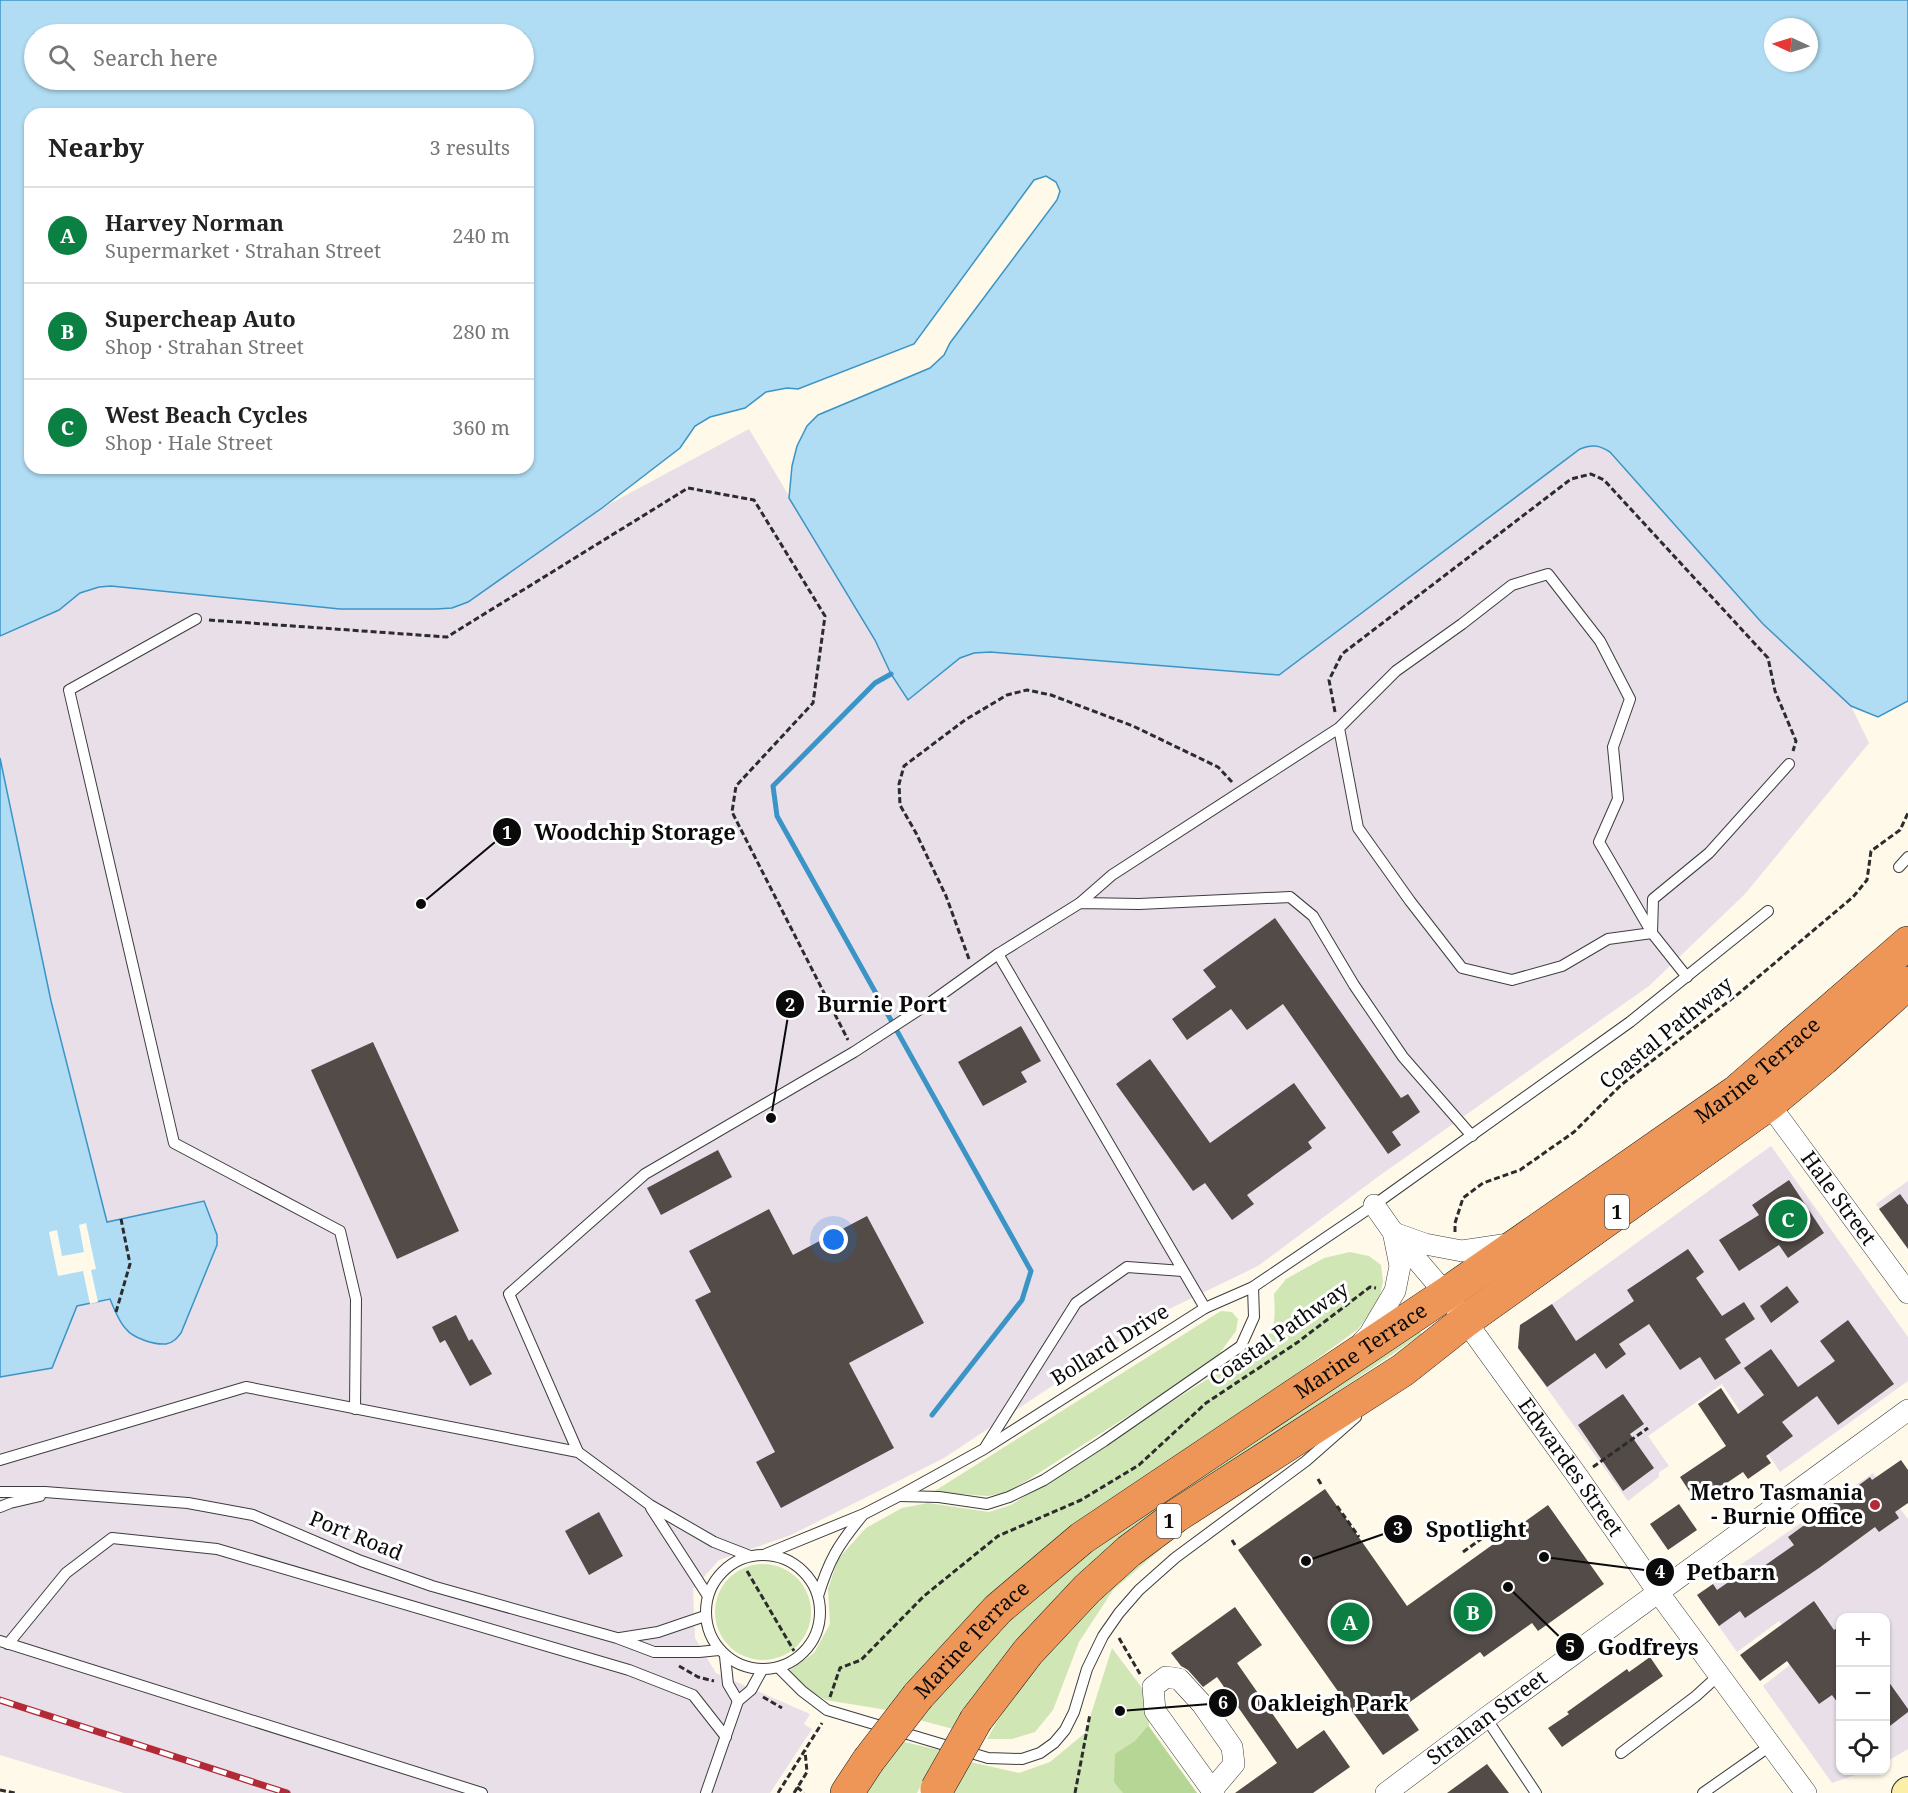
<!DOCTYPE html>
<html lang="en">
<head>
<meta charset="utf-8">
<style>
  :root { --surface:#fff; --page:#f6f6f6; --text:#222; --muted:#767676; --line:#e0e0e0; --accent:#0b8043 }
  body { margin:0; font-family:"Noto Serif",serif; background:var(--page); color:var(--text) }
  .controls { position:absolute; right:18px; bottom:18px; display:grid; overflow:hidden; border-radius:12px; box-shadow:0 2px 4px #0004 }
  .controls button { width:54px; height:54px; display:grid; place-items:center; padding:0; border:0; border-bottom:2px solid var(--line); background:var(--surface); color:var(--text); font:30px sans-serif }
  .compass { position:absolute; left:1764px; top:18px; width:54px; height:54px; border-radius:50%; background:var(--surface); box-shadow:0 2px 4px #0004; rotate:274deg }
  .you { position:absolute; left:834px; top:1240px; width:21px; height:21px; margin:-15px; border:4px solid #fff; border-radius:50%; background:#1a73e8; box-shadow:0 0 0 9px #1a73e833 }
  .badge { display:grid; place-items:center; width:39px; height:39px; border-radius:50%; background:var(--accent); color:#fff; font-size:20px; font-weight:700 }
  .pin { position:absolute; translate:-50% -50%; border:3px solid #fff; box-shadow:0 2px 6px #0006 }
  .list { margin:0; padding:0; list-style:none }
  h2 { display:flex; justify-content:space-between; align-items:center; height:78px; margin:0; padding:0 24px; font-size:26px }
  h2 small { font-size:20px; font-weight:400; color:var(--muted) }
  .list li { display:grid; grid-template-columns:39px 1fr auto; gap:18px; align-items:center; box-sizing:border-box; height:96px; padding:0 24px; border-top:2px solid var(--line) }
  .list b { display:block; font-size:22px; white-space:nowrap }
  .list p { margin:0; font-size:20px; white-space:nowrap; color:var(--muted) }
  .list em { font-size:20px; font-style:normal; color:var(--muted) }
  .icon { flex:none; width:33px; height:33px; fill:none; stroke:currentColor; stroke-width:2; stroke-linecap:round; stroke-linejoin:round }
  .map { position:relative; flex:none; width:1908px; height:1793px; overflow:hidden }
  .search { position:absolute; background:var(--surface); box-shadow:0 2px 4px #0004; left:24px; top:24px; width:510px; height:66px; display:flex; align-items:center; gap:15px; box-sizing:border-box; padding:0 21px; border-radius:33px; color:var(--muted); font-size:22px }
  .panel { position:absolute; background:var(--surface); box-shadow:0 2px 4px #0004; left:24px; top:108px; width:510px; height:366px; border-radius:18px }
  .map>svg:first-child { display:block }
</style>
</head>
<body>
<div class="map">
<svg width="1908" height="1793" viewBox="0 0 1908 1793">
  <rect width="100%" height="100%" fill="#fef9e9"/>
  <!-- industrial -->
  <g fill="#e8dfe9">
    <path d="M749,429L875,640L891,674L908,699L960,658L974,653L990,652L1279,675L1580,449L1590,445L1602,447L1610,452L1763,624L1851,706L1869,743L1745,894L1649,986L1379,1176L1258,1266L1165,1311L944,1458L791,1535L719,1560L693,1589L695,1638L716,1673L810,1714L804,1724L812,1729L770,1793H124L0,1755V1377L52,1368L76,1306L110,1299L125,1329L137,1337L175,1340L181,1333L217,1245V1235L204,1201L107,1222L51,1001L0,758V636L59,610L80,593L99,587L111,586L340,609L448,608L498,581L602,508Z"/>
    <path d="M1771,1146L1908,1337V1381L1780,1472L1722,1384L1648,1436L1669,1466L1659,1472V1477L1628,1501L1518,1348L1520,1325L1552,1304Z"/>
    <path d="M1908,1181V1249L1876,1204Z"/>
    <path d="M1873,1473L1908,1519V1749L1886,1762V1618H1840V1770L1866,1771L1832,1783L1763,1686L1804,1654L1779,1621L1737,1652L1697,1595Z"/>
  </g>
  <!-- green -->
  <g fill="#d0e6b5">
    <path d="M1350,1252L1369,1256L1381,1265L1383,1282L1378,1303L1358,1329L1265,1397L893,1711L826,1700L782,1676L814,1653L830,1624L828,1589L838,1559L866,1528L902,1508L928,1503L989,1512L1011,1505L1248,1353C1275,1333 1276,1328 1274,1294L1286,1279L1324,1258Z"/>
    <path d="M1221,1311L1232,1312L1238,1319L1236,1331L1214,1361L1009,1492L988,1496L933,1492Z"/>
    <path d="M1418,1330L1422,1334L1138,1528L953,1729L916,1719L977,1646L1064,1568Z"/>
    <path d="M1161,1549L1113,1590L1079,1642L1053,1710L1035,1732L1012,1739H987L1013,1694L1060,1634L1150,1551Z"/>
    <circle cx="763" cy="1612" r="48"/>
    <path d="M1112,1648L1148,1696L1149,1726L1197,1793H950L966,1761L1019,1773L1050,1762L1085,1733Z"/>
    <path d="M900,1741L939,1750L917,1793H864Z"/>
  </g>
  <!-- forest -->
  <path fill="#b5d695" d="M1148,1726L1197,1793H1123L1114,1782L1115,1754L1135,1741Z"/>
  <!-- water -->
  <g fill="#b0ddf3" stroke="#3b94c6" stroke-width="1.5" fill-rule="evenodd">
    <path d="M0,0H1908V701L1878,717L1851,706L1763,624L1610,452C1599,445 1592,444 1580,449L1279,675L990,652L974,653L960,658L908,700L891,674L875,640L789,498L792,466L797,446L807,426L818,415L930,368L944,355L950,343L1057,200L1060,191L1056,182L1046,176L1034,180L914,344L798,389L787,388L766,392L745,408L710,417L695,426L680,448L602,508L468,602L452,608L436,609H340L111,586L99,587L80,593L59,610L0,636ZM1773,27H1809V63H1773ZM34,34H524V80H34ZM30,114H528V468H30Z"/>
    <path d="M0,758L51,1001L107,1222L204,1201L217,1235V1245L181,1333C177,1338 173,1343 166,1344C154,1345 133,1338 126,1329C119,1322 114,1309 110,1299L77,1306L52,1368L0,1377Z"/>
  </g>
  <!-- pier -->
  <path fill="#fef9e9" d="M86,1223L96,1269L91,1270L98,1302L90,1304L83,1271L58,1276L49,1232L57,1230L62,1256L84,1252L79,1225Z"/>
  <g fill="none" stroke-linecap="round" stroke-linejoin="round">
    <!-- stream -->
    <path stroke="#3b94c6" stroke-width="5" d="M891,674L875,683L773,786L777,816L1031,1271L1022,1300L932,1415"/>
  </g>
  <!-- building -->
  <g fill="#524b48">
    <path d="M1275,918L1401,1098L1408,1094L1420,1112L1392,1132L1401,1145L1388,1154L1283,1004L1247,1030L1231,1009L1187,1040L1172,1019L1216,987L1203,970Z"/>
    <path d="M1021,1026L1041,1061L1021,1072L1027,1082L983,1106L958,1062Z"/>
    <path d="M373,1042L459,1231L397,1259L311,1070Z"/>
    <path d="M1150,1059L1210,1143L1294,1083L1326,1128L1308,1142L1312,1148L1247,1195L1254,1204L1232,1220L1205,1183L1193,1191L1116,1084Z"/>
    <path d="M718,1150L732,1177L661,1215L647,1188Z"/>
    <path d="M1789,1180L1824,1233L1788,1258L1779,1245L1739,1271L1719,1240L1759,1215L1752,1205Z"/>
    <path d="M1900,1194L1908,1205V1249L1879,1209Z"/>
    <path d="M769,1209L793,1255L867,1216L924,1323L849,1363L894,1448L781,1508L756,1462L775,1452L695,1300L711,1292L689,1251Z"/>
    <path d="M1688,1249L1704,1272L1696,1278L1722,1316L1744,1302L1755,1319L1725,1339L1741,1363L1715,1380L1700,1357L1680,1370L1649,1324L1619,1344L1626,1354L1606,1369L1595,1353L1547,1387L1518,1348L1520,1325L1552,1304L1576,1341L1634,1301L1627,1290Z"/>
    <path d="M1787,1286L1799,1302L1771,1323L1760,1306Z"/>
    <path d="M456,1315L469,1341L472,1339L492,1374L470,1386L445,1340L440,1343L432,1327Z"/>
    <path d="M1848,1320L1894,1384L1838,1425L1817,1396L1782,1422L1793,1436L1766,1456L1771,1463L1748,1479L1743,1472L1697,1503L1680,1477L1726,1446L1698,1404L1721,1388L1738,1414L1764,1395L1744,1368L1771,1349L1798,1387L1835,1361L1820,1341Z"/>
    <path d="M1623,1394L1644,1424L1630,1434L1654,1468L1623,1491L1578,1425Z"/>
    <path d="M1901,1460L1908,1470V1503L1895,1512L1899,1518L1879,1532L1875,1527L1819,1568L1745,1618L1740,1611L1719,1626L1697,1595L1713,1584L1717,1590L1746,1570L1750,1576L1794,1545L1788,1537L1870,1477L1872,1480Z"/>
    <path d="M1325,1489L1407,1606L1548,1505L1604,1584L1538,1631L1532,1623L1484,1657L1480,1652L1403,1707L1419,1730L1383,1755L1238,1550Z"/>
    <path d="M1679,1504L1697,1530L1668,1550L1650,1524Z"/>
    <path d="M599,1512L623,1556L589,1575L565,1531Z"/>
    <path d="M1814,1601L1834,1630L1840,1626V1706L1832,1695L1819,1704L1787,1661L1760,1681L1740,1655Z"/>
    <path d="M1235,1607L1262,1645L1237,1663L1297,1749L1324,1730L1350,1767L1313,1793H1235L1277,1763L1217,1677L1203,1687L1188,1670L1181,1666L1171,1653Z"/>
    <path d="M1650,1657L1663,1676L1562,1747L1548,1728L1569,1714L1567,1712L1627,1669L1629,1672Z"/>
    <path d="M1886,1678L1908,1709V1712L1886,1729Z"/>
    <path d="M1487,1764L1509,1793H1447Z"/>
  </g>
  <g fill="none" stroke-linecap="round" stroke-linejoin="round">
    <!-- lane casing -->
    <g stroke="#3d3d3d" stroke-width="12">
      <g id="lane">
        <path d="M196,619L69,690L174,1143L340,1231L356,1299L355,1409"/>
        <path d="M1899,867L1908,857"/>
        <path d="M1080,903L1112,875L1339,728L1396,671L1462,624L1512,585L1548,574L1600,641L1630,699L1613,747L1618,799L1599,842L1652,933L1608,939L1562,966L1512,980L1462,968L1410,901L1358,828L1339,728"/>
        <path d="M998,954L1205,1308"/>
        <path d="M1687,977L1652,933L1653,899L1709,853L1789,764"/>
        <path d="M986,1446L1076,1303L1127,1267L1183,1271"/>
        <path d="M578,1452L509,1294L645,1174L854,1052L931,1002L998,954L1080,903L1139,904L1290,897L1313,916L1354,985L1403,1057L1472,1136"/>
        <path d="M0,1460L246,1387L578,1452L650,1505L714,1542L750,1556"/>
        <path d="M0,1492H45L188,1503L253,1515L361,1561L432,1586L617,1638L654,1652H699L719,1650"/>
        <path d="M900,1496L939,1497L987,1504L1009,1497L1044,1480L1104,1441L1241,1346L1254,1317L1253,1287"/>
        <path d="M0,1507L10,1503L40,1496"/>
        <path d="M651,1508L708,1596"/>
        <path d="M766,1554L864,1514L899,1496L984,1449L1205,1308L1253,1287L1374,1205L1630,1022L1768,911"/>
        <circle cx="763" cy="1612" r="57"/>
        <path d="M818,1596C829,1560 838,1545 862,1516"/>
        <path d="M620,1638L658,1632L705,1616"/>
        <path d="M0,1641L482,1793"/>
        <path d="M8,1644L66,1573L112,1538L217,1549L629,1670L693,1695L726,1737"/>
        <path d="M725,1656L728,1684L738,1701"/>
        <path d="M779,1668L802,1691L827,1710L988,1758L1022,1759L1040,1753L1054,1743L1065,1730L1074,1712L1087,1669L1103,1636L1119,1613L1139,1590L1175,1558L1306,1461L1356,1417"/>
        <path d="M1486,1718L1536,1793"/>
        <path d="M1621,1753L1696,1696L1719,1675"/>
        <path d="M706,1793L738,1701L751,1690L762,1670"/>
        <path d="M1703,1793L1770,1746"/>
      </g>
    </g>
    <!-- street casing -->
    <g stroke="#3d3d3d" stroke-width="22">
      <g id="street">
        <path id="s1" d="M1769,1104L1908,1293"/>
        <path id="s2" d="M1374,1205L1393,1232L1446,1294L1578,1477L1658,1592L1806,1793"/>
        <path d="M1394,1233L1425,1244L1462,1251L1509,1244"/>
        <path d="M1363,1341L1369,1335L1395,1291L1400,1266L1394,1236"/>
        <path d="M1212,1790L1234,1764L1232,1747L1202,1704L1179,1679L1166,1677L1153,1687L1155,1711L1212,1790L1214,1793"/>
        <path id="s3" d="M1386,1793L1486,1718L1908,1410"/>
      </g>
    </g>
    <!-- secondary casing -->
    <g stroke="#2c2c2c" stroke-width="32">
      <path id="secondary" d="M1907,1793L1908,1792"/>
    </g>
    <!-- highway casing -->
    <g stroke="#1b1b1b" stroke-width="34">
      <g id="highway">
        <path id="s4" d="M918,1696L998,1609L1082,1538L1446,1294L1736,1092L1908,943"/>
        <path d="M976,1720L1028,1652L1087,1589L1129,1551L1176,1516L1403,1370L1465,1321L1769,1104L1823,1059L1908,983"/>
        <path d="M847,1793L868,1761"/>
      </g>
    </g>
    <!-- path -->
    <g stroke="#2c2c2c" stroke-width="3" stroke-dasharray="6 3" stroke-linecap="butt">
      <path d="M209,620L447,637L688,488L754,500L825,616L813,703L736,786L732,812L848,1040"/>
      <path d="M1335,712L1329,680L1342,654L1571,479L1591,474L1604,480L1768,658L1775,691L1796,741L1793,751"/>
      <path d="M969,959L946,896L916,833L900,805L899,784L904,766L965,720L1007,695L1027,690L1051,695L1133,726L1218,767L1232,782"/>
      <path d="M1455,1232V1223L1463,1198L1483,1183L1520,1170L1574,1132L1621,1085L1738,994L1853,897L1867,880L1871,851L1900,830L1908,813"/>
      <path d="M116,1312L130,1264L121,1219"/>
      <path d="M1593,1467L1648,1428"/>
      <path d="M1318,1479L1321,1484"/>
      <path d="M1337,1506L1359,1537"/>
      <path d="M1232,1540L1235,1545"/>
      <path d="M1463,1552L1491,1532"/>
      <path d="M747,1571L794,1651"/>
      <path d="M1119,1638L1140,1674"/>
      <path d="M679,1666L698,1677L714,1681"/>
      <path d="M763,1697L782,1708"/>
      <path d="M830,1697L840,1668L861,1660L924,1596L998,1536L1081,1500L1139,1465L1206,1403L1298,1342L1370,1287L1376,1288"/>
      <path d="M797,1787L804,1793"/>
      <path d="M0,1790L15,1793"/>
      <path d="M778,1793L822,1723"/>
      <path d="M794,1793L807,1772L805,1751"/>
      <path d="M1075,1793L1090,1714"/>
    </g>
    <!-- lane -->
    <use href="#lane" stroke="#fff" stroke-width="10"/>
    <!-- street -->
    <use href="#street" stroke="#fff" stroke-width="21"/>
    <!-- secondary -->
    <use href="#secondary" stroke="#fbeea7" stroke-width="30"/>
    <!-- highway -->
    <use href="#highway" stroke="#ed9658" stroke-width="33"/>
    <!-- rail casing -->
    <g stroke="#b32a37" stroke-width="7">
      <path id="rail" d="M0,1700L287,1793"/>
    </g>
    <!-- rail -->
    <use href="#rail" stroke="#fff" stroke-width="4.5" stroke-dasharray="14" stroke-linecap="butt"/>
    <!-- highway-bridge casing -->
    <g stroke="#1b1b1b" stroke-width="34" stroke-linecap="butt">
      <g id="highway-bridge">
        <path d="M868,1761L918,1696"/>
        <path d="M937,1789L976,1720"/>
      </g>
    </g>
    <!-- highway-bridge -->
    <use href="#highway-bridge" stroke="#ed9658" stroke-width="33"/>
  </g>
  <!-- markers -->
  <circle fill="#b32a37" stroke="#fff" stroke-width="2" cx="1875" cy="1505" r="6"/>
  <g text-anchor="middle" stroke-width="6" stroke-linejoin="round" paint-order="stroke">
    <!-- shield labels -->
    <g fill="#fff" stroke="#545454" stroke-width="1.5">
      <rect x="1605" y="1195" width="24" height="34" rx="4.5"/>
      <rect x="1157" y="1504" width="24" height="34" rx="4.5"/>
    </g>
    <g font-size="20" font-weight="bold" fill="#0a0a0a">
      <text x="1617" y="1219">1</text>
      <text x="1169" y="1528">1</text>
    </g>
    <!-- street labels -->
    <g font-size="21" fill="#0a0a0a" stroke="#fff">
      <text transform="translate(1666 1033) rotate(-39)" y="7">Coastal Pathway</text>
      <text dy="7" stroke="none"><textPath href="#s4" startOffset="1050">Marine Terrace</textPath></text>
      <text dy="7" stroke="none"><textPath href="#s1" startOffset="117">Hale Street</textPath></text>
      <text transform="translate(1279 1334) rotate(-35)" y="7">Coastal Pathway</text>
      <text transform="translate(1110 1345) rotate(-32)" y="7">Bollard Drive</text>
      <text dy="7" stroke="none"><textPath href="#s4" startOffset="564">Marine Terrace</textPath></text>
      <text dy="7" stroke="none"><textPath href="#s2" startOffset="328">Edwardes Street</textPath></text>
      <text transform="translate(356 1536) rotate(22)" y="7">Port Road</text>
      <text dy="7" stroke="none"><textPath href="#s4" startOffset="78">Marine Terrace</textPath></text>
      <text dy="7" stroke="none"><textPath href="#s3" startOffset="126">Strahan Street</textPath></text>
    </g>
    <!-- poi labels -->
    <g font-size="21" font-weight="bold" fill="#0a0a0a" stroke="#fff" text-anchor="end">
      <text x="1863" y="1500">Metro Tasmania<tspan x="1863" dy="24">- Burnie Office</tspan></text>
    </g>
  </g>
  <!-- callouts -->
  <path fill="none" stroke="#0a0a0a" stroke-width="2" d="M421 904L507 832M771 1118L790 1004M1306 1561L1398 1529M1544 1557L1660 1572M1508 1587L1570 1647M1120 1711L1223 1703"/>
  <g fill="#0a0a0a" stroke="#fff" stroke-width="2">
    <circle cx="421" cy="904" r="6"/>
    <circle cx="771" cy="1118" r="6"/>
    <circle cx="1306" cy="1561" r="6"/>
    <circle cx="1544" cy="1557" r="6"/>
    <circle cx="1508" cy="1587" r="6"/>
    <circle cx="1120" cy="1711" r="6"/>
    <circle cx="507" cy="832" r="15"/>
    <circle cx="790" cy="1004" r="15"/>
    <circle cx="1398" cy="1529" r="15"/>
    <circle cx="1660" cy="1572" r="15"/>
    <circle cx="1570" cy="1647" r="15"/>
    <circle cx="1223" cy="1703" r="15"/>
  </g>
  <g font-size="18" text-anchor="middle" font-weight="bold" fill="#fff">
    <text x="507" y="839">1</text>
    <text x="790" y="1011">2</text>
    <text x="1398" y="1535">3</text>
    <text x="1660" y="1578">4</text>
    <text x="1570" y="1653">5</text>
    <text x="1223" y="1709">6</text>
  </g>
  <g font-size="22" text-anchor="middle" font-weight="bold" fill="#0a0a0a" stroke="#fff" stroke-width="6" stroke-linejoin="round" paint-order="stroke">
    <text x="635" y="840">Woodchip Storage</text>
    <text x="882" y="1012">Burnie Port</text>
    <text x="1476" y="1537">Spotlight</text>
    <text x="1731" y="1580">Petbarn</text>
    <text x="1648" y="1655">Godfreys</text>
    <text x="1329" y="1711">Oakleigh Park</text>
  </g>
</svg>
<div class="controls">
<button>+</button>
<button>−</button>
<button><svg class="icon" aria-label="locate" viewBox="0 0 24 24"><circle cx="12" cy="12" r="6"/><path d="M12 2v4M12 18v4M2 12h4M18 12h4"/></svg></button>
</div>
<svg class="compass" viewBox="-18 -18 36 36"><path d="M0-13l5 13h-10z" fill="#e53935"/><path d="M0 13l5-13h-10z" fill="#767676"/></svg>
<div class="you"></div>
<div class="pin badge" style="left:1350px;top:1622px">A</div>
<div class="pin badge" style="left:1473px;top:1612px">B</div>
<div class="pin badge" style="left:1788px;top:1219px">C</div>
<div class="search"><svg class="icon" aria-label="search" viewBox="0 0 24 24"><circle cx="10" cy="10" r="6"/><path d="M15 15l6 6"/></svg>Search here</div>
<section class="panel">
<h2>Nearby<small>3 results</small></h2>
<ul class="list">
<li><span class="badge">A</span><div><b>Harvey Norman</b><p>Supermarket · Strahan Street</p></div><em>240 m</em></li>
<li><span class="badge">B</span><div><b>Supercheap Auto</b><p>Shop · Strahan Street</p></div><em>280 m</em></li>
<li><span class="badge">C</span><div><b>West Beach Cycles</b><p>Shop · Hale Street</p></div><em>360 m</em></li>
</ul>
</section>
</div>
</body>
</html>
